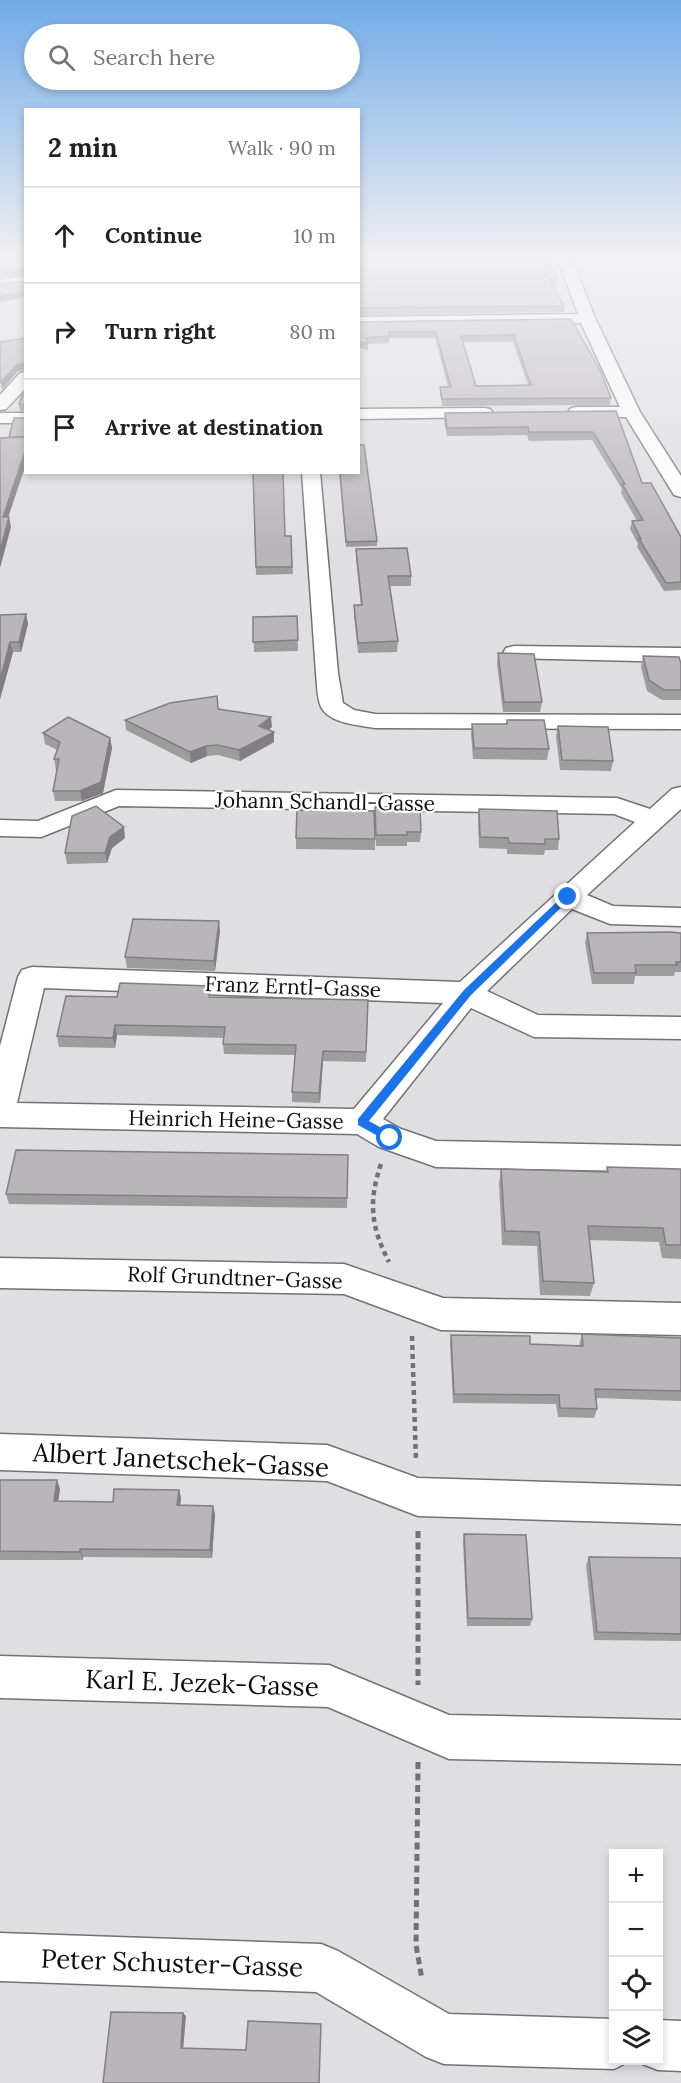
<!DOCTYPE html>
<html lang="en">
<head>
<meta charset="utf-8">
<style>
  :root { --surface:#fff; --page:#f6f6f6; --text:#222; --muted:#767676; --line:#e0e0e0 }
  body { margin:0; font-family:Lora,serif; background:var(--page); color:var(--text) }
  .controls { position:absolute; right:18px; bottom:18px; display:grid; overflow:hidden; border-radius:0px; box-shadow:0 3px 9px #0003 }
  .controls button { width:54px; height:54px; display:grid; place-items:center; padding:0; border:0; border-bottom:2px solid var(--line); background:var(--surface); color:var(--text); font:30px sans-serif }
  .stop { position:absolute; width:18px; height:18px; margin:-14px; border:4px solid #1a73e8; border-radius:50%; background:#fff }
  .stop.end { background:#1a73e8; border-color:#fff; box-shadow:0 2px 6px #0008 }
  .list { margin:0; padding:0; list-style:none }
  h2 { display:flex; justify-content:space-between; align-items:center; height:78px; margin:0; padding:0 24px; font-size:26px }
  h2 small { font-size:20px; font-weight:400; color:var(--muted) }
  .list li { display:grid; grid-template-columns:39px 1fr auto; gap:18px; align-items:center; box-sizing:border-box; height:96px; padding:0 24px; border-top:2px solid var(--line) }
  .list b { display:block; font-size:22px; white-space:nowrap }
  .list em { font-size:20px; font-style:normal; color:var(--muted) }
  .icon { flex:none; width:33px; height:33px; fill:none; stroke:currentColor; stroke-width:2; stroke-linecap:round; stroke-linejoin:round }
  .map { position:relative; flex:none; width:681px; height:2083px; overflow:hidden }
  .search { position:absolute; background:var(--surface); box-shadow:0 3px 9px #0003; left:24px; top:24px; width:336px; height:66px; display:flex; align-items:center; gap:15px; box-sizing:border-box; padding:0 21px; border-radius:33px; color:var(--muted); font-size:22px }
  .panel { position:absolute; background:var(--surface); box-shadow:0 3px 9px #0003; left:24px; top:108px; width:336px; height:366px; border-radius:0px }
  .map>svg:first-child { display:block }
</style>
</head>
<body>
<div class="map">
<svg width="681" height="2083" viewBox="0 0 681 2083">
  <rect width="100%" height="100%" fill="#dfdee1"/>
  <g fill="none" stroke-linecap="round" stroke-linejoin="round">
    <!-- minor casing -->
    <g stroke="#727274" stroke-width="3">
      <g id="minor">
        <path d="M556,254H570L595,318L640,412L681,476V497L674,495L626,417H577L571,416L568,412L571,408L577,407H620L581,323L358,327V317L578,314Z"/>
        <path d="M26,276V285L0,288V280Z"/>
        <path d="M26,372V388L6,409L0,410V395L20,373Z"/>
        <path d="M484,408L490,409L493,413L490,417L358,419V409Z"/>
        <rect x="0" y="413" width="26" height="10"/>
        <path d="M302,472H320L338,673L343,703L354,710L375,714L681,715V729L375,728C359,725 330,724 321,707C317,698 317,683 316,673Z"/>
        <path d="M514,646L681,648V662L506,658L503,653L506,648Z"/>
        <path d="M681,787V809L587,895L613,906L681,908V926L610,924L572,909L487,991L538,1015L681,1017V1039L534,1037L471,1008L383,1119L401,1129L436,1141L681,1146V1172L436,1167L379,1147L357,1134L0,1127V1046L18,977L22,970L32,967L460,982L635,822L614,814L119,806L41,837L0,836V820L38,821L116,790L617,798L650,809L672,789ZM44,988L443,1003L354,1109L17,1103Z"/>
        <path d="M0,1258L344,1264L443,1298L681,1303V1335L441,1330L344,1294L0,1288Z"/>
        <path d="M0,1434L327,1445L418,1478L681,1486V1524L418,1516L327,1481L0,1470Z"/>
        <path d="M0,1656L329,1665L449,1715L681,1720V1764L449,1759L328,1707L0,1698Z"/>
        <path d="M0,1933L321,1944L338,1951L449,2014L614,2019V2060H632L614,2069L444,2064L426,2057L316,1992L0,1981Z"/>
        <path d="M658,2020L681,2021V2071L658,2070L640,2063L639,2060H658Z"/>
      </g>
    </g>
    <!-- path-far1 -->
    <g stroke="#727173" stroke-width="4.5" stroke-dasharray="5 4" stroke-linecap="butt">
      <path d="M381,1164C368,1202 371,1227 389,1262"/>
      <path d="M412,1336L416,1461"/>
    </g>
    <!-- path -->
    <g stroke="#727173" stroke-width="5" stroke-dasharray="7 4.5" stroke-linecap="butt">
      <path d="M418,1531V1685"/>
      <path d="M418,1762L416,1945L422,1979"/>
    </g>
    <!-- minor -->
    <use href="#minor" fill="#fff" fill-rule="evenodd"/>
  </g>
  <!-- wall -->
  <g fill="#9e9d9e" fill-rule="evenodd">
    <path d="M358,254L557,279L556,285H553L564,306V312L358,315Z"/>
    <path d="M571,319L611,398L610,405L442,406L440,394V387H448L435,338H389V343L368,344V350L358,348V322ZM463,342H513L528,385L476,386Z"/>
    <path d="M26,386V411H20L19,404Z"/>
    <path d="M616,411L642,483L681,537V590L664,591L637,547L638,544L630,529L632,521H637L621,493L622,489L592,440L529,441L527,435L447,436L444,421L445,413Z"/>
    <path d="M253,472L285,536H291L293,574L256,575Z"/>
    <path d="M339,472L377,541V546L346,547Z"/>
    <path d="M356,549L411,576V586H390L398,641L397,652L358,653L354,615V605H361L356,559Z"/>
    <path d="M26,614L28,624L21,652H13L0,699V615Z"/>
    <path d="M297,616L298,651L254,652L253,617Z"/>
    <path d="M498,653L542,702L540,712H503L497,664Z"/>
    <path d="M643,656L681,664V700H662L647,691L641,667Z"/>
    <path d="M218,709L272,727L269,730L274,732V742L240,761L218,755L207,756L191,763L126,730L125,720Z"/>
    <path d="M507,720L549,749L547,760L473,759L471,734L472,724H506Z"/>
    <path d="M558,726L613,761L611,771L560,770L556,736Z"/>
    <path d="M43,733L110,738L112,748L103,793L82,801H55L53,791L57,770H56L54,759L57,750L45,744Z"/>
    <path d="M375,807L421,832L420,842H407V846H376Z"/>
    <path d="M479,809L559,839L558,850H545L544,855L507,854V849L479,848L478,819Z"/>
    <path d="M125,838L112,848L107,863L67,864L65,853Z"/>
    <path d="M296,838L375,839V850L296,849Z"/>
    <path d="M220,931L215,971L127,968L125,957Z"/>
    <path d="M587,933H681V972H675L674,976H635L634,984H592L585,943Z"/>
    <path d="M117,997H212L368,1000L366,1062L323,1061L320,1103L292,1102V1092L295,1055L224,1054L223,1044L224,1038L117,1035L115,1048L59,1047L57,1036Z"/>
    <path d="M348,1155L347,1208L9,1204L6,1194Z"/>
    <path d="M607,1167L681,1169V1259L662,1258L659,1242L589,1240L594,1283L590,1296L540,1295L537,1246L502,1245L499,1183L501,1169L606,1172Z"/>
    <path d="M582,1334L681,1338V1401L596,1398L597,1409L594,1418L558,1417L556,1404L453,1403L450,1345L451,1335L530,1344L579,1346Z"/>
    <path d="M0,1480H57L60,1489L58,1501L113,1502L179,1490L181,1498L180,1505L215,1514L212,1558L83,1557V1560H0Z"/>
    <path d="M464,1534L532,1619L530,1626H467L463,1542Z"/>
    <path d="M589,1557L681,1558V1641L594,1640L586,1565Z"/>
  </g>
  <!-- shaded-wall -->
  <g fill="#817f81">
    <path d="M25,268L26,274L0,278V272Z"/>
    <path d="M26,291V297L0,302V296Z"/>
    <path d="M25,363L26,370L18,371L2,390L1,383L17,365Z"/>
    <path d="M26,449V464L5,527L3,517Z"/>
    <path d="M9,517L11,527L0,568V551Z"/>
    <path d="M26,614L28,624L21,652L19,642Z"/>
    <path d="M10,642L13,652L0,699V681Z"/>
    <path d="M271,717L272,727L260,736L259,726Z"/>
    <path d="M274,732V742L240,761L239,750Z"/>
    <path d="M110,738L112,748L103,793L82,801L80,791Z"/>
    <path d="M206,746L207,756L191,763L190,752Z"/>
    <path d="M124,827L125,838L112,848L107,863L105,853L110,837Z"/>
    <path d="M219,921L220,931L215,971L214,961Z"/>
    <path d="M115,1025L117,1035L115,1048L113,1038Z"/>
    <path d="M323,1051V1061L320,1103L319,1093Z"/>
    <path d="M57,1480L60,1489L57,1509L54,1501Z"/>
    <path d="M179,1490L181,1498L179,1513L177,1505Z"/>
    <path d="M213,1506L215,1514L212,1558L210,1550Z"/>
    <path d="M80,1549L83,1557V1560L80,1552Z"/>
    <path d="M183,2013L186,2016L183,2051L181,2048Z"/>
  </g>
  <!-- building -->
  <g fill="#b8b6b8" stroke="#817f81" stroke-width="1.5" fill-rule="evenodd">
    <path d="M358,254H545L557,279H550L564,306L358,308Z"/>
    <path d="M26,255V269L0,272V259Z"/>
    <path d="M26,281V291L0,296V284Z"/>
    <path d="M571,319L601,372L611,398L442,399L440,387H451L436,332H389L390,336L366,338L368,343L358,342V322ZM514,335L531,385L476,386L461,336Z"/>
    <path d="M26,338V364L25,363L17,365L0,383V342Z"/>
    <path d="M26,386V405L19,404Z"/>
    <path d="M616,411L642,483H651L681,537V582L666,583L639,539H641L632,521L643,520L622,484H625L593,432H529L528,427L447,428L445,413Z"/>
    <path d="M14,418H26V437H9Z"/>
    <path d="M26,437V449L3,517H9L0,551V438Z"/>
    <path d="M358,445H364L377,541L346,542L340,472H358Z"/>
    <path d="M253,472H283L285,536H291L292,567H256Z"/>
    <path d="M407,548L411,576H388L398,641L358,643L354,605H362L356,549Z"/>
    <path d="M26,614L19,642H10L0,681V615Z"/>
    <path d="M297,616L298,640L253,642V617Z"/>
    <path d="M498,653L534,654L542,702H504Z"/>
    <path d="M643,656L679,657L681,664V690H664L649,680Z"/>
    <path d="M217,696L218,709L271,717L259,726L274,732L239,750L217,745L206,746L190,752L125,720L170,703Z"/>
    <path d="M68,717L110,738L101,782L80,791H53L59,759H54L60,742L43,733Z"/>
    <path d="M507,720H544L549,749L474,748L472,724H507Z"/>
    <path d="M558,726L608,727L613,761L562,760Z"/>
    <path d="M96,806L124,827L110,837L105,853H65L72,816Z"/>
    <path d="M375,807H420L421,832H407V835H376Z"/>
    <path d="M479,809L557,811L559,839H545V844L509,843L508,838L480,837Z"/>
    <path d="M297,810L374,811L375,839L296,838Z"/>
    <path d="M133,919L219,921L214,961L125,957Z"/>
    <path d="M669,932L681,933V962H676L677,965H635L636,973H594L587,933Z"/>
    <path d="M120,983L211,986L209,997L368,1000L366,1052L323,1051L319,1093L292,1092L296,1045L223,1044L225,1027L115,1025L113,1038L57,1036L66,996L117,997Z"/>
    <path d="M16,1150L348,1155L347,1198L6,1194Z"/>
    <path d="M607,1167L681,1169V1245H666L663,1228L588,1226L594,1283L543,1281L539,1232L505,1231L501,1169L608,1172Z"/>
    <path d="M582,1334L681,1338V1391L595,1389L597,1409L560,1408L559,1395L454,1394L451,1335L530,1336V1344L583,1346Z"/>
    <path d="M0,1480H57L54,1501L113,1502L114,1489L179,1490L177,1505L213,1506L210,1550L80,1549V1552L0,1551Z"/>
    <path d="M464,1534L526,1535L532,1619L468,1618Z"/>
    <path d="M589,1557L681,1558V1634L597,1632Z"/>
    <path d="M111,2012L183,2013L181,2048L246,2050L248,2021L321,2024L319,2083H103Z"/>
  </g>
  <!-- sky -->
  <linearGradient id="sky" x2="0" y2="1"><stop stop-color="#71abe8"/><stop offset="0.47" stop-color="#f1f0f2"/><stop offset="1" stop-color="#f1f0f2" stop-opacity="0"/></linearGradient>
  <rect width="681" height="546" fill="url(#sky)"/>
  <!-- route -->
  <path fill="#1a73e8" d="M564,895L572,897L471,995L369,1121L394,1135V1141H387L358,1125V1119L464,990Z"/>
  <g text-anchor="middle" stroke-width="4.5" stroke-linejoin="round" paint-order="stroke">
    <!-- street labels -->
    <g font-size="21" fill="#0f0e0f" stroke="#fff">
      <text transform="translate(325 802) rotate(1)" y="7">Johann Schandl-Gasse</text>
      <text transform="translate(293 987) rotate(2)" y="7">Franz Erntl-Gasse</text>
      <text transform="translate(236 1120) rotate(1)" y="7">Heinrich Heine-Gasse</text>
      <text transform="translate(235 1278) rotate(2)" y="7">Rolf Grundtner-Gasse</text>
    </g>
    <!-- near-street labels -->
    <g font-size="26" fill="#0f0e0f" stroke="#fff">
      <text transform="translate(181 1460) rotate(3)" y="9">Albert Janetschek-Gasse</text>
      <text transform="translate(202 1683) rotate(2)" y="9">Karl E. Jezek-Gasse</text>
      <text transform="translate(172 1963) rotate(2)" y="9">Peter Schuster-Gasse</text>
    </g>
  </g>
</svg>
<div class="controls">
<button>+</button>
<button>−</button>
<button><svg class="icon" aria-label="locate" viewBox="0 0 24 24"><circle cx="12" cy="12" r="6"/><path d="M12 2v4M12 18v4M2 12h4M18 12h4"/></svg></button>
<button><svg class="icon" aria-label="layers" viewBox="0 0 24 24"><path d="M12 4l9 5-9 5-9-5zM3 14l9 5 9-5"/></svg></button>
</div>
<div class="stop" style="left:390px;top:1138px"></div>
<div class="stop end" style="left:568px;top:897px"></div>
<div class="search"><svg class="icon" aria-label="search" viewBox="0 0 24 24"><circle cx="10" cy="10" r="6"/><path d="M15 15l6 6"/></svg>Search here</div>
<section class="panel">
<h2>2 min<small>Walk · 90 m</small></h2>
<ul class="list">
<li><svg class="icon" aria-label="ahead" viewBox="0 0 24 24"><path d="M12 20V5M6 11l6-6 6 6"/></svg><div><b>Continue</b></div><em>10 m</em></li>
<li><svg class="icon" aria-label="right" viewBox="0 0 24 24"><path d="M7 20v-9h11M14 6l5 5-5 5"/></svg><div><b>Turn right</b></div><em>80 m</em></li>
<li><svg class="icon" aria-label="arrive" viewBox="0 0 24 24"><path d="M6 21V4h12l-3 4 3 4H6"/></svg><div><b>Arrive at destination</b></div></li>
</ul>
</section>
</div>
</body>
</html>
